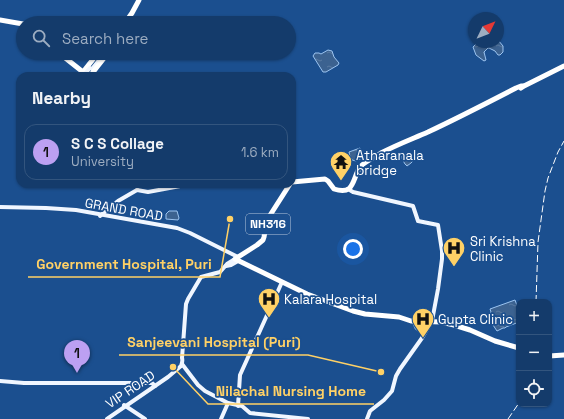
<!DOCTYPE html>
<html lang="en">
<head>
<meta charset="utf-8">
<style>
  :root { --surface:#143b6b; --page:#214673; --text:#f1f3f6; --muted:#9dadc1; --line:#33557e; --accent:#bca0f2 }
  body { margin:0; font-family:"Space Grotesk",sans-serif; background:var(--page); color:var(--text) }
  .controls { position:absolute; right:12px; bottom:12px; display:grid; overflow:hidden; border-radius:8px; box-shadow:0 1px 3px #0004 }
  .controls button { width:36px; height:36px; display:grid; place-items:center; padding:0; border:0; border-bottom:1px solid var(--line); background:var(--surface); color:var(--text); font:20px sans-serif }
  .compass { position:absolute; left:468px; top:12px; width:36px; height:36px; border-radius:50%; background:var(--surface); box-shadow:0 1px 3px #0004; rotate:47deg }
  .you { position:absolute; left:353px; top:249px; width:14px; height:14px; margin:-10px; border:3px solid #fff; border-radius:50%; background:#1a73e8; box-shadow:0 0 0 6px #1a73e833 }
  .badge { display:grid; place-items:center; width:26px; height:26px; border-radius:50%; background:var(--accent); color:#111; font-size:13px; font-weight:700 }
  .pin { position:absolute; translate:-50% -33px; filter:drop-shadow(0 1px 2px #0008) }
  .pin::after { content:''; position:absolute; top:21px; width:14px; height:12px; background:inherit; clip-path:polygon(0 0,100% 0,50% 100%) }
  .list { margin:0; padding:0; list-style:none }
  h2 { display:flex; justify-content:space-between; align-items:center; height:52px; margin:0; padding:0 16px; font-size:17px }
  h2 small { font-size:13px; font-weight:400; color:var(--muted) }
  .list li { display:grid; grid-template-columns:26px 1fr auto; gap:12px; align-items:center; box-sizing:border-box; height:56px; margin:0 8px 8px; padding:0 8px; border:1px solid var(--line); border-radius:12px }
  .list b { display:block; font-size:15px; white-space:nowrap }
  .list p { margin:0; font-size:13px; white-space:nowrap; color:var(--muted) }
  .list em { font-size:13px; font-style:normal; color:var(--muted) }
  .icon { flex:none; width:22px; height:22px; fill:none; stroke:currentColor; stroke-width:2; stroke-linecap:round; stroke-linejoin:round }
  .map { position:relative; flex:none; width:564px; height:419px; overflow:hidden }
  .search { position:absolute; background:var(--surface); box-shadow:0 1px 3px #0004; left:16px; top:16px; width:280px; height:44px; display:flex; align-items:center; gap:10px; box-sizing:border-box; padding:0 14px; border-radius:22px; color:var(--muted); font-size:15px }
  .panel { position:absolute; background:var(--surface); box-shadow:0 1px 3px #0004; left:16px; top:72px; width:280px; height:116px; border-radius:12px }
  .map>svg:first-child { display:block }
</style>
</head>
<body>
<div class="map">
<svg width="564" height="419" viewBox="0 0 564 419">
  <defs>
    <pattern id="water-ripples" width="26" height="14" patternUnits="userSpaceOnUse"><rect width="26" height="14" fill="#3c6290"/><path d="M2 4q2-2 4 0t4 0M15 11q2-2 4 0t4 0" fill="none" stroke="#597aa1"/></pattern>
  </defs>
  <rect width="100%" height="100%" fill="#1b4f8f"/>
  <!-- water -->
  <g fill="url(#water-ripples)" stroke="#9cc4f0">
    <path d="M498,40L503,46V52L500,55H498L495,51L489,48H488L484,52L486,60L484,61L476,55L473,47L478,42H498Z"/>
    <path d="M328,50L332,51L334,57L339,63L338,65L326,72H323L313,56L315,53H319L321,54Z"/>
    <path d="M360,148L363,153L364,157L356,161L352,160L350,157L349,152Z"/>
    <path d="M409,153H411L414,160L411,163L407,166L405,164L401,157L403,155Z"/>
    <path d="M169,211H177L179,218L178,220L166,219V214Z"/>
    <path d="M515,300L519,311V322L506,327L505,328H503L497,331L493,325V320L491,318L490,313L491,312L490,309Z"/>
  </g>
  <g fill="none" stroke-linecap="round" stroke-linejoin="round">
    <!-- minor -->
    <g stroke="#a9c9ee" stroke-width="3">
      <path d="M137,190L138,184"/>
      <path d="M413,321L416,328L424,334"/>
    </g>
    <!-- major -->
    <g stroke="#f0f6ff" stroke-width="4">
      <path d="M92,69L105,53"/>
      <path d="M348,189L353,192L413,206L418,221L438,225L442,251V259L438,289L432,321L422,338L400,369L396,376L392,391L384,400L370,411L367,419"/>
      <path d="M0,207L46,208L76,210L177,228L190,233L238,257"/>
      <path d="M100,216L109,208L118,201L137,190L148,192L191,184"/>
      <path d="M226,266L231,265L238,261"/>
      <path d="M182,364L198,385L205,391L228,403L242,406L250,413L308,419"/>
      <path d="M0,381L24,383H152L155,386"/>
      <path d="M124,405L145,419"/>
      <path d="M238,406L240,375L282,282"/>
      <path d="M107,419L168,377L181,366C182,363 183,361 182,358L186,304L188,299L201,277L220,272L227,264L235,259"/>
      <path d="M221,419L228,403"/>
    </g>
    <!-- highway -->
    <g stroke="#fff" stroke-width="5">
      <path d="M0,20L23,24"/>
      <path d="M125,23L132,13L139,0"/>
      <path d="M59,53L88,76"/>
      <path d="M83,72L98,53"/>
      <path d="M90,76L108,53"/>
      <path d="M521,88L524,86L564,66"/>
      <path d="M292,182L325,179L328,181L334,189C355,196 352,179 360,167C364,162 375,157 381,153C396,145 412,139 428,132C458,118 487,103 516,88L521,86H523"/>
      <path d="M290,184L267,220L264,237L263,240L257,245L235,259L307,294L353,311L365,314L399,317L411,321L441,322L454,325L470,330L495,341L519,348"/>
      <path d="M549,356L564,355"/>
    </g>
    <!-- rail -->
    <g stroke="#fff" stroke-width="1" stroke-dasharray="7 3" stroke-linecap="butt">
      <path d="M536,302L538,242L545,191L548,178L558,152L564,141"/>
      <path d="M508,419L519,403"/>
    </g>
    <!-- major-bridge -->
    <path stroke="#f0f6ff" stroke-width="4" d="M83,76L90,68"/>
  </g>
  <!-- icons -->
  <defs>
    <g id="temple-pin" transform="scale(1.15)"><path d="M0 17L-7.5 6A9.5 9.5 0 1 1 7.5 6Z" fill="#ffd166" stroke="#1b4f8f"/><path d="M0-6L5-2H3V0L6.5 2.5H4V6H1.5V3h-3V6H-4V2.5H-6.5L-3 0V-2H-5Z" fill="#111"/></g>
    <g id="hospital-pin" transform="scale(1.15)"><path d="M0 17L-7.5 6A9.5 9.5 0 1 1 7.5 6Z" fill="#ffd166" stroke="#1b4f8f"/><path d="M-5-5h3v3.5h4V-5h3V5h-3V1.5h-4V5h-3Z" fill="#111"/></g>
  </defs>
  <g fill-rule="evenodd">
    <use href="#temple-pin" x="341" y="162"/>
    <use href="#hospital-pin" x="454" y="248"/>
    <use href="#hospital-pin" x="269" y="299"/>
    <use href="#hospital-pin" x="423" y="319"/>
  </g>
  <g text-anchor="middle" stroke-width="3.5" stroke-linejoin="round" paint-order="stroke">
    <!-- shield labels -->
    <rect fill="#1b4f8f" stroke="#bbcadd" stroke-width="1" x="246" y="214" width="44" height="20" rx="3"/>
    <g font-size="12" font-weight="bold" fill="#fff">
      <text x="268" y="228">NH316</text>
    </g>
    <!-- poi labels -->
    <g font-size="13" fill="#fff" stroke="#1b4f8f" text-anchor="start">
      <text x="356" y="160">Atharanala<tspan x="356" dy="15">bridge</tspan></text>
      <text x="470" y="246">Sri Krishna<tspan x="470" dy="15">Clinic</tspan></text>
      <text x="284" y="304">Kalara Hospital</text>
      <text x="438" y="324">Gupta Clinic</text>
    </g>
    <!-- street labels -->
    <g font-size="13" fill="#fff" stroke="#1b4f8f">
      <text transform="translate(124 209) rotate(10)" y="5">GRAND ROAD</text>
      <text transform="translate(130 389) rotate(-34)" y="5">VIP ROAD</text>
    </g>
  </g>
  <!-- callouts -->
  <path fill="none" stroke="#ffd166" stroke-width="1.5" d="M230 219L220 277H28M381 372L308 355H119M173 367L208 404H374"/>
  <g fill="#ffd166" stroke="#1b4f8f" stroke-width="1.5">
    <circle cx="230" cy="219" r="4"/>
    <circle cx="381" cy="372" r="4"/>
    <circle cx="173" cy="367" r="4"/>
  </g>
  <g font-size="14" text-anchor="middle" font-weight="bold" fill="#ffd166" stroke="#1b4f8f" stroke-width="3.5" stroke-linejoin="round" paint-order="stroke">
    <text x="124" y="269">Government Hospital, Puri</text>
    <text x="214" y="347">Sanjeevani Hospital (Puri)</text>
    <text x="291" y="396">Nilachal Nursing Home</text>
  </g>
</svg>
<div class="controls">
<button>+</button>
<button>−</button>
<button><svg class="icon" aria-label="locate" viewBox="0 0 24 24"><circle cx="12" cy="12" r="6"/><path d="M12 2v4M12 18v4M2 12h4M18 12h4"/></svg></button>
</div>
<svg class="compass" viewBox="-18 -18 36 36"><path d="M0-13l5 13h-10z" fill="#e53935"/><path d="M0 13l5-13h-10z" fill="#9dadc1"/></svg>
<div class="you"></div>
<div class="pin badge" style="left:77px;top:373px">1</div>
<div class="search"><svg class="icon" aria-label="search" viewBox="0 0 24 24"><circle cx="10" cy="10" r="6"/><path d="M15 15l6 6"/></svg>Search here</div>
<section class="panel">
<h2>Nearby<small></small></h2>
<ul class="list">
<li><span class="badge">1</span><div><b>S C S Collage</b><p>University</p></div><em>1.6 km</em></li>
</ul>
</section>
</div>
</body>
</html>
